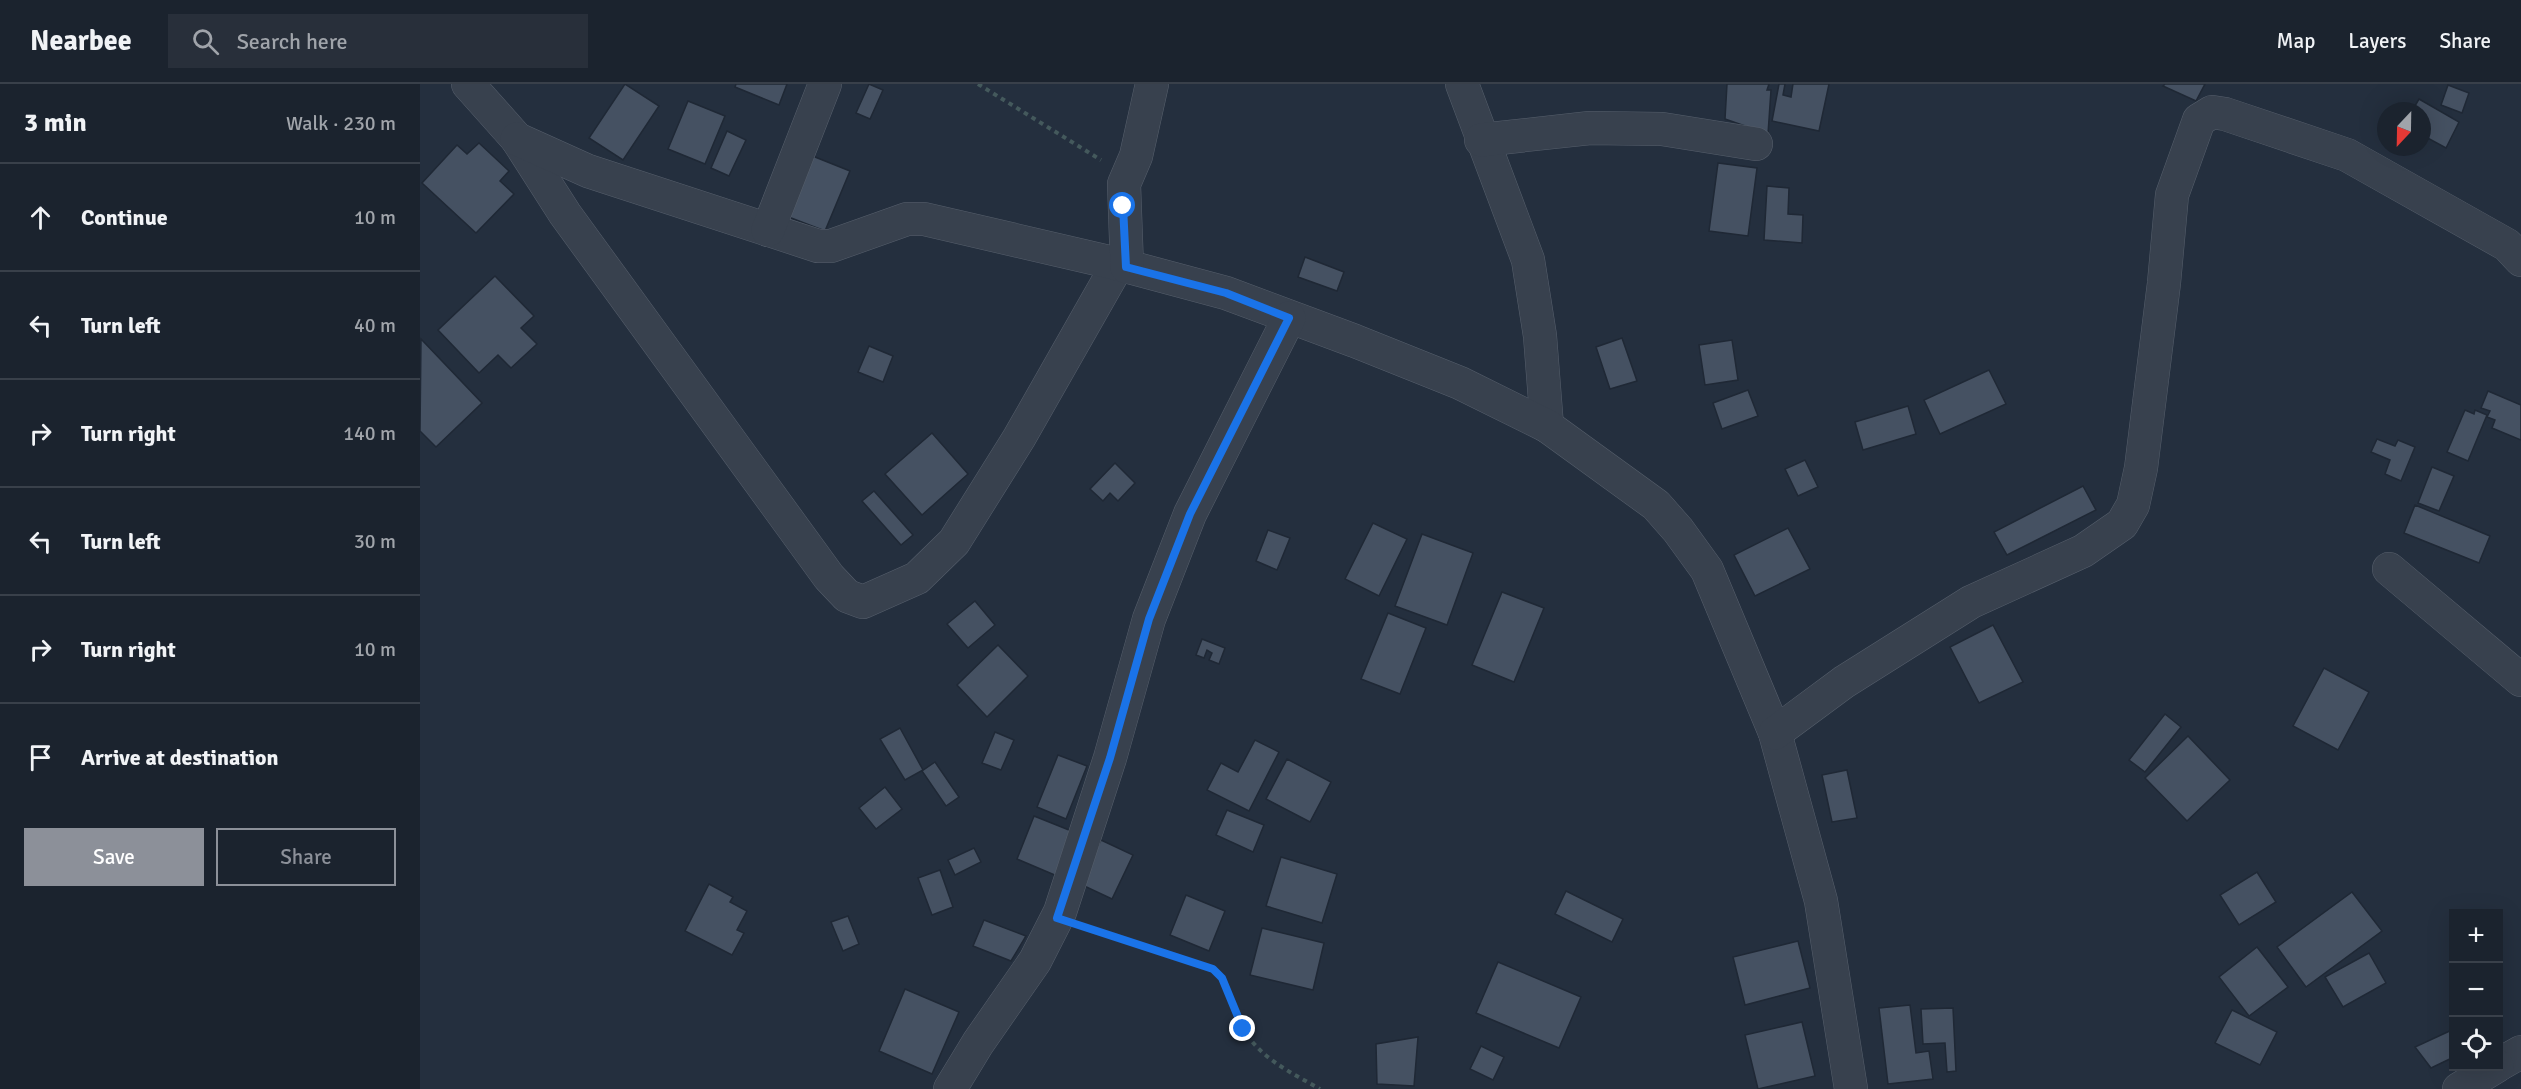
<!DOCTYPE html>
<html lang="en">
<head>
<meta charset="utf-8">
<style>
  :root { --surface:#1b232e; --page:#282f3a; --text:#f1f3f6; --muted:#a0a4aa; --line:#39404a; --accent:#8c9099 }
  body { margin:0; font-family:Signika,sans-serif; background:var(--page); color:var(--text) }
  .controls { position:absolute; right:18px; bottom:18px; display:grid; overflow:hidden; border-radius:0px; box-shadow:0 6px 24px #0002 }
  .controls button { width:54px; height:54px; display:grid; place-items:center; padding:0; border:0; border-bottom:2px solid var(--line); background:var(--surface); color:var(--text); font:30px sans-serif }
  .compass { position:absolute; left:1957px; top:18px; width:54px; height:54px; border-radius:50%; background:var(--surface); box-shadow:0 6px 24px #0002; rotate:202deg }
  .stop { position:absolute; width:18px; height:18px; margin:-14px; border:4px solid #1a73e8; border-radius:50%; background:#fff }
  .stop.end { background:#1a73e8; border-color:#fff; box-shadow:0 2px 6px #0008 }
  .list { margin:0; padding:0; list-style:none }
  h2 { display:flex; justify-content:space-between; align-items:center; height:78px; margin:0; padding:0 24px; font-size:26px }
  h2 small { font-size:20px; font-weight:400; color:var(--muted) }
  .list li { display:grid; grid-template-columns:39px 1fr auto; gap:18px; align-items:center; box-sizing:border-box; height:108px; padding:0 24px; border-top:2px solid var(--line) }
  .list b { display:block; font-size:22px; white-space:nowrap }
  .list em { font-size:20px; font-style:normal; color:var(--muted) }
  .actions { display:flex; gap:12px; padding:18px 24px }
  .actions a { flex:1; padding:14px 0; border:2px solid var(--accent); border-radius:0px; text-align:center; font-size:21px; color:var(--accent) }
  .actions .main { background:var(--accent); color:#fff }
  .icon { flex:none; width:33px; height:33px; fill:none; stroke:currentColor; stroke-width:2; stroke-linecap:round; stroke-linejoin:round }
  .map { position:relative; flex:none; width:2101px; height:1005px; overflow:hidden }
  header { display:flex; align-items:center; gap:36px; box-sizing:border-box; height:84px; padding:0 30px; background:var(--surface); border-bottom:2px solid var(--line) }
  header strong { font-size:28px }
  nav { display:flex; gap:33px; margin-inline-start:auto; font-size:21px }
  .search { width:420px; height:54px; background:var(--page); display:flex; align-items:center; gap:15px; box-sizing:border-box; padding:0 21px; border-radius:0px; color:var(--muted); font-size:22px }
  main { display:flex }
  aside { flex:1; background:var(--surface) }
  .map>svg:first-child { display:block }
</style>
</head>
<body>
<header>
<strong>Nearbee</strong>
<div class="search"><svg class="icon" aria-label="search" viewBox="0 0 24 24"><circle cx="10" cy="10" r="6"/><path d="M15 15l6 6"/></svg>Search here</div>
<nav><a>Map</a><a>Layers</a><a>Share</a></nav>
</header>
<main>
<aside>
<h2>3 min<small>Walk · 230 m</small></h2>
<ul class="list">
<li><svg class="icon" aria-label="ahead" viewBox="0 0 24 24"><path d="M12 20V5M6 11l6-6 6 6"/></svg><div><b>Continue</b></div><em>10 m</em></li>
<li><svg class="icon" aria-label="left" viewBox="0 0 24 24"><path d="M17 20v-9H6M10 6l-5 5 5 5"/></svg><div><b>Turn left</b></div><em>40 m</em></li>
<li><svg class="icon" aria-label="right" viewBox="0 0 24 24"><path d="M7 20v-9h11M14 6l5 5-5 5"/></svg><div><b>Turn right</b></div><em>140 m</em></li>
<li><svg class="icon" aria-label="left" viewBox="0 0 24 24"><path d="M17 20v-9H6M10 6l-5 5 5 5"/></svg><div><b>Turn left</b></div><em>30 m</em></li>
<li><svg class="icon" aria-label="right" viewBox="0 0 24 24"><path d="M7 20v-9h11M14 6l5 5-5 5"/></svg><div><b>Turn right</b></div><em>10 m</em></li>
<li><svg class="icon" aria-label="arrive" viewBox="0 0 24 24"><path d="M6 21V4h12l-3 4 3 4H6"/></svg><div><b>Arrive at destination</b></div></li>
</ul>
<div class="actions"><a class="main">Save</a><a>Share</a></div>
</aside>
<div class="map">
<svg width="2101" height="1005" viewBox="0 0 2101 1005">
  <rect width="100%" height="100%" fill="#242f3e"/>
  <!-- building -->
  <g fill="#455162" stroke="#1f2835" stroke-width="1.5">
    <path d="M205,0L239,22L203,76L169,54Z"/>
    <path d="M316,0H367L359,21L315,3Z"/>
    <path d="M449,0L463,6L450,35L436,29Z"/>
    <path d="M1307,0H1349L1347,6H1351L1348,50L1305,35Z"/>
    <path d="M1359,0H1365L1363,11L1371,13L1373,0H1409L1399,47L1352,37Z"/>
    <path d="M1745,0H1785L1776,17L1743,2Z"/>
    <path d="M2028,1L2049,9L2042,29L2021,21Z"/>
    <path d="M1999,15L2039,38L2026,64L2002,51V27H1992Z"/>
    <path d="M268,17L305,32L285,80L248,65Z"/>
    <path d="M307,47L326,56L309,92L291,84Z"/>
    <path d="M59,59L89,87L80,97L94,110L56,149L2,99L37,61L47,70Z"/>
    <path d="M390,71L430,87L405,147L366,132Z"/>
    <path d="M1298,79L1337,84L1328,152L1289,147Z"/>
    <path d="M1347,102L1369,104L1368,130L1383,131L1382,159L1344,156Z"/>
    <path d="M885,173L924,188L917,207L878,193Z"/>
    <path d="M75,192L114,232L101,244L117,260L91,284L78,271L59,289L18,246Z"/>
    <path d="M1202,254L1217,297L1190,305L1176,263Z"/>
    <path d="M1,255L62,319L16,363L0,347Z"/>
    <path d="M1312,256L1318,296L1285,301L1279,261Z"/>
    <path d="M449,262L473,272L463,298L438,288Z"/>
    <path d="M1569,286L1586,320L1520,350L1504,316Z"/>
    <path d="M1328,306L1338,332L1302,345L1293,319Z"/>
    <path d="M2068,307L2101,321V356L2072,344L2075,336L2067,333L2070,327L2061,324Z"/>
    <path d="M1488,322L1496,350L1443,366L1435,338Z"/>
    <path d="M2045,326L2054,330L2055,326L2067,331L2048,377L2027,368Z"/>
    <path d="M512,349L548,390L502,431L465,390Z"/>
    <path d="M1957,355L1975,362L1978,356L1995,363L1981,397L1965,390L1970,376L1951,368Z"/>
    <path d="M1385,376L1398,403L1378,412L1365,385Z"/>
    <path d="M695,379L715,399L698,417L690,409L683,417L670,405Z"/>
    <path d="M2012,383L2034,392L2019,427L1998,419Z"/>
    <path d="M1663,402L1676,426L1587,471L1574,448Z"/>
    <path d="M454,407L493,451L481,461L442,417Z"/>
    <path d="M1995,421L2070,452L2059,479L1984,449Z"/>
    <path d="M953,439L987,455L959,512L925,495Z"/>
    <path d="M1368,444L1390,485L1335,512L1314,471Z"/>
    <path d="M848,446L870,454L857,486L836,477Z"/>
    <path d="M1002,450L1053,469L1027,541L975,522Z"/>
    <path d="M1082,508L1124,524L1094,598L1052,581Z"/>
    <path d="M555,517L575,541L548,564L527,540Z"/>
    <path d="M968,529L1006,544L980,610L941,595Z"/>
    <path d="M1573,541L1603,598L1559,619L1530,563Z"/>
    <path d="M782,555L805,564L799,580L789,576L792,569L787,566L784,574L776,571Z"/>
    <path d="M578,561L608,592L567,633L537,601Z"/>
    <path d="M1904,584L1949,608L1918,666L1873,642Z"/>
    <path d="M1745,630L1761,643L1725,688L1709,676Z"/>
    <path d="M480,644L503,686L485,696L460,655Z"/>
    <path d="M575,648L594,656L581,686L562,679Z"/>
    <path d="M1768,652L1810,696L1767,737L1725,694Z"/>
    <path d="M835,656L859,668L829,727L787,706L801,679L818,688Z"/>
    <path d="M638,671L667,682L646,735L617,723Z"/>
    <path d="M867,675L911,698L890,738L846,715Z"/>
    <path d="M515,678L539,713L526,722L502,687Z"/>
    <path d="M1427,686L1437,734L1412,738L1402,691Z"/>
    <path d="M465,703L482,725L456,745L439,724Z"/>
    <path d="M807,726L844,741L833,768L796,751Z"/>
    <path d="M614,732L654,748L637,792L597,775Z"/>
    <path d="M681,756L713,771L692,815L660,800Z"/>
    <path d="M554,764L561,778L535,791L528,776Z"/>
    <path d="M861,773L917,790L902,839L846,822Z"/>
    <path d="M520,786L533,823L512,831L498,794Z"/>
    <path d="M1837,788L1856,818L1819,841L1800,811Z"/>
    <path d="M289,800L313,813L310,818L327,827L317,846L324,849L312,871L265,847Z"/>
    <path d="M1146,807L1203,835L1192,858L1135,830Z"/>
    <path d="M1932,808L1962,847L1886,903L1857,863Z"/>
    <path d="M766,811L805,827L789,867L750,851Z"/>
    <path d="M428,832L439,860L423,867L411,838Z"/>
    <path d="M564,836L606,852L591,877L553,862Z"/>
    <path d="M842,844L904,859L893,906L830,891Z"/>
    <path d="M1378,857L1390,904L1325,921L1313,873Z"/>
    <path d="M1837,863L1868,903L1829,932L1799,893Z"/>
    <path d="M1949,869L1966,899L1923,923L1905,893Z"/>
    <path d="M1078,878L1161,913L1139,964L1056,929Z"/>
    <path d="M485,905L539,928L512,990L459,967Z"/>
    <path d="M1490,921L1496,969L1509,967L1513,995L1468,1000L1459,924Z"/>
    <path d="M1533,924L1536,987L1527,988L1525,959L1503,960L1501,925Z"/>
    <path d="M1812,926L1857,948L1840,981L1795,959Z"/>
    <path d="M1382,938L1395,992L1338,1005L1325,951Z"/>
    <path d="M2034,945V973L2011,984L1995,963Z"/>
    <path d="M998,953L994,1002L957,1000L956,960Z"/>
    <path d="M1061,962L1084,973L1073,996L1050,985Z"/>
  </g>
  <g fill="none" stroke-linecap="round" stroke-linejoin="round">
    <!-- minor casing -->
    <g stroke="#565f6c" stroke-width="34">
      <g id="minor">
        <path d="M48,0L97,55L145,130L409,493L427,512L443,518L497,494L534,458L599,354L698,180"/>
        <path d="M1042,0L1108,176L1120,252L1127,342"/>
        <path d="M97,55L168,87L398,162H411L487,135H504L698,180L806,209L935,257L1040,299L1127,342L1236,421L1258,446L1287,486L1355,649L1401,817L1431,1005"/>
        <path d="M1061,56L1170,44L1242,45L1336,60"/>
        <path d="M348,146L405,0"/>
        <path d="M707,183L704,100L716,72L732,0"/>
        <path d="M1969,485L2101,596"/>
        <path d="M1355,649L1424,598L1551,518L1663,467L1702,440L1713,421L1721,384L1744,199L1752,111L1779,36L1792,28L1805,30L1927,71L2087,161L2101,176"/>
        <path d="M2078,981L2101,968"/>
        <path d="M530,1005L558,959L615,877L640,828L690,674L729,535L770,430L869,234"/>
        <path d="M2039,1005L2077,982"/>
      </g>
    </g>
    <!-- path -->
    <g stroke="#44595c" stroke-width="4" stroke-dasharray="4.5 4.5" stroke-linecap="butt">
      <path d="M558,0L681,76"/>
      <path d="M668,843L793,885C812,898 812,927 824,946C841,975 872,989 900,1005"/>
    </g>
    <!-- minor -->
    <use href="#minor" stroke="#38414e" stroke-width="33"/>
  </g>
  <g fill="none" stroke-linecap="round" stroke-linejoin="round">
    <!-- route -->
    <path stroke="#1a73e8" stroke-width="8" d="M703,122L706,183L806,209L869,234L770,430L729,535L690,674L637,834L793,885L802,894L823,945"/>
  </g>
</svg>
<div class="controls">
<button>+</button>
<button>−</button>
<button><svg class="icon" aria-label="locate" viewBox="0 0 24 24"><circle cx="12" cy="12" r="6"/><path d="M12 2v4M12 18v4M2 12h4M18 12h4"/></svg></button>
</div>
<svg class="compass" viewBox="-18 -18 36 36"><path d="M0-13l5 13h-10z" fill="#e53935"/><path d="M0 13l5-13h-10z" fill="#a0a4aa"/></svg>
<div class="stop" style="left:703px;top:122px"></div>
<div class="stop end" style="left:823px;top:945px"></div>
</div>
</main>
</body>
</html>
